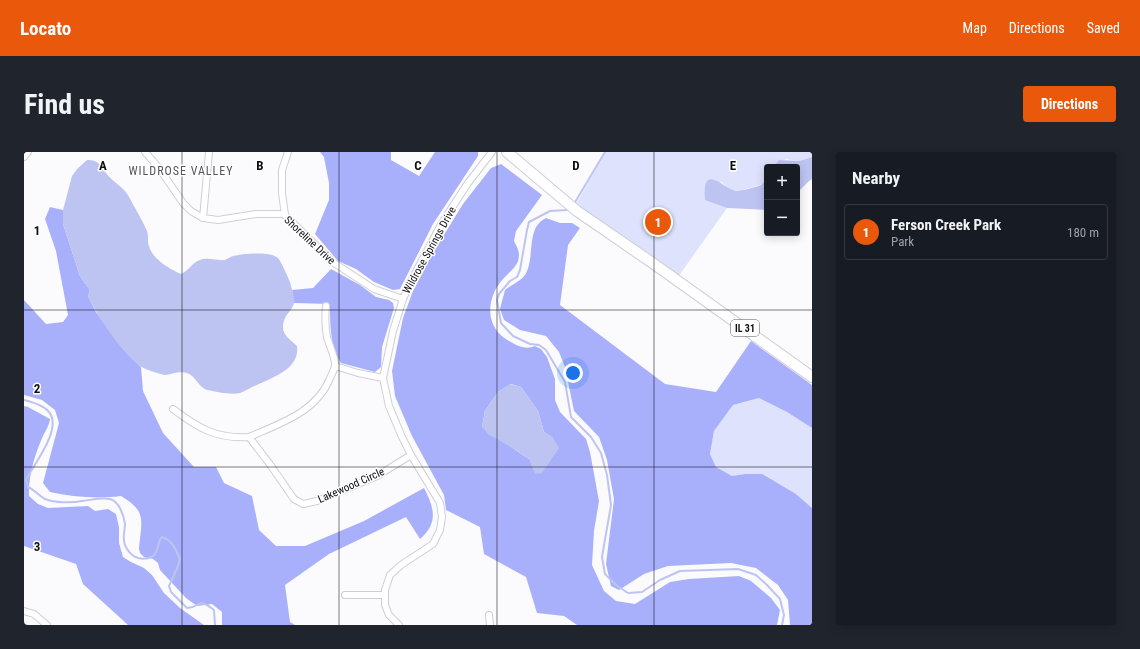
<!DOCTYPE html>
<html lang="en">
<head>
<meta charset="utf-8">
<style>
  :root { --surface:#171b24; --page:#20242c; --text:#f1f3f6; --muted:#9ea1a6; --line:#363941; --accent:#ea580c }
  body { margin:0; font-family:"Roboto Condensed",sans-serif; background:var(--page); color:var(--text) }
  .controls { position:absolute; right:12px; top:12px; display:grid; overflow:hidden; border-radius:4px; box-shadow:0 2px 10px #0003 }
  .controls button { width:36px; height:36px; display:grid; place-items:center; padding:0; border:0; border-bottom:1px solid var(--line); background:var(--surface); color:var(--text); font:20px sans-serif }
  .you { position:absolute; left:549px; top:221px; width:14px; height:14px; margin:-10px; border:3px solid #fff; border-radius:50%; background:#1a73e8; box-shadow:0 0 0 6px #1a73e833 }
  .badge { display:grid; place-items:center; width:26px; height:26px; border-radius:50%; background:var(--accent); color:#fff; font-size:13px; font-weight:700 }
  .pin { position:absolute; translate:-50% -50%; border:2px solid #fff; box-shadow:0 1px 4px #0006 }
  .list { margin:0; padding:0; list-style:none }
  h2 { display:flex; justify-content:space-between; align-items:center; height:52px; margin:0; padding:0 16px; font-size:17px }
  h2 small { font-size:13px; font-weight:400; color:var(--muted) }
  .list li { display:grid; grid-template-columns:26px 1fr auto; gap:12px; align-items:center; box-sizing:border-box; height:56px; margin:0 8px 8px; padding:0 8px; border:1px solid var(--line); border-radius:4px }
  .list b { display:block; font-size:15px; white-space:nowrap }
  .list p { margin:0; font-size:13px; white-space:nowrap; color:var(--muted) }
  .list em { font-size:13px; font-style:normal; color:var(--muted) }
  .map { position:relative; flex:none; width:788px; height:473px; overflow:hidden; border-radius:4px }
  header { display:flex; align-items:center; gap:24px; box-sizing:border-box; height:56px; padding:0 20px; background:var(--accent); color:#fff }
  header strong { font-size:19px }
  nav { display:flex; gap:22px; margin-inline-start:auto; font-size:14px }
  .intro { display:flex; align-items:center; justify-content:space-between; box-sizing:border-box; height:96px; padding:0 24px }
  h1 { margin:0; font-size:28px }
  .button { padding:10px 18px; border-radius:4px; background:var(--accent); color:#fff; font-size:14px; font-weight:700 }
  main { display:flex; gap:24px; padding:0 24px }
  aside { flex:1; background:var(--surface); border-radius:4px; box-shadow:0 2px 10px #0003 }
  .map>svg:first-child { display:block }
</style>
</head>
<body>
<header>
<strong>Locato</strong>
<nav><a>Map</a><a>Directions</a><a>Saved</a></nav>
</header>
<div class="intro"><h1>Find us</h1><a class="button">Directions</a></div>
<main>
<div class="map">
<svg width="788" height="473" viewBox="0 0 788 473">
  <rect width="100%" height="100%" fill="#fbfbfe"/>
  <!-- green -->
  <g fill="#dee2fc">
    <path d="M582,0H788V5L775,9L762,7L751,13L749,15H743C743,30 743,31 729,35C713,39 711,42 697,30L681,47L703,56L654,125L552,52Z"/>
    <path d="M735,246L763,260L788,276V356L772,342L721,322L708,324L692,315L686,302L690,279L709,253Z"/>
  </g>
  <!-- forest -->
  <g fill="#a8b0fb" fill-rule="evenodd">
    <path d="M296,0H367V8L395,24L411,0H454V4L409,72L376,137L369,138L350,130L332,117L314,109L291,82L305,48V31L300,5Z"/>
    <path d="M477,12L518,43L492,79L490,89C492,93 495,98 495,103C495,114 486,119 480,126C470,136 464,152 467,166C470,177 475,183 485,189C494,194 501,198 511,194L517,197L523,205L531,227V248L536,260L562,287L566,300L575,349L570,379L568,413L580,439L592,449L611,452L646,430L665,427L715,424L727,429L747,446L756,458L753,473H553L540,464L513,461L502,425L460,402L456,375L422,358L420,343L388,284L371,244L368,219L379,166L389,139L410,99L439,52L467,16ZM487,232L497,235L514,259L520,280L529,286L505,307L458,275L461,259L474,240Z"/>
    <path d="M26,55L39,58V72L56,124L66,138L64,144L72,160L100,198L117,215L119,239L139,281L170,315H192L200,331L228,344L235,378L252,394H281L340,369L400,336C410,355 415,371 396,387L382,365L305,402L261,433L266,470L271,473H198V460L188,452L173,454L162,446L136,418L134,411L129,407L120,405L116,401L115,397C117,369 124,360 97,344C74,347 48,345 26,340L19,331L35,271L31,258L18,248L0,243V148L22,172L39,170L44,163L32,99L21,67Z"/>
    <path d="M522,66L536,71H548L556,76L544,93L536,153L641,232L692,240L727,189L788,233V276L763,260L735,246L709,253L690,279L686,302L692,315L708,324L721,322H738L772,342L788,356V473H766L764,448L754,433L732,416L707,411L644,414L620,422L595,438L587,434L582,412L590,347L583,308L575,285L550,259L541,215L535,200L522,184L496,178L480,168L476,157L481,138C486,134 498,128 501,123C512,105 501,76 522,66Z"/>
    <path d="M307,117L336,133L352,145L365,148L369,151L370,156L358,195L357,215L351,220L317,211C306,194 306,172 306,152L270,151L268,138L289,136Z"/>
    <path d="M0,254L4,255L26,267C25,274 22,278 19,284C11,302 4,324 5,344L14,352L24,356L64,354L71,359L84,357L92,362L95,375V391L99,405L107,410L120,416L128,423L140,441L156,456L180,473H104L59,432L52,412L0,394Z"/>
  </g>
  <!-- water -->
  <g fill="#bec4f2">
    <path d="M788,5V27L785,29L773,41V15H749L755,8L775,9Z"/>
    <path d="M63,8C76,8 75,13 82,21C89,30 98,34 104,43C110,55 118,67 123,79C125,84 123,90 125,94C129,108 146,117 157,122C166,118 167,111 176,108C185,105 192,109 201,108C203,107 206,105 209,104C218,102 246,99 254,106C257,109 264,125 266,130C267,136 271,144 270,151C269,156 265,160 262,164C254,180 263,185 273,194C276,217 249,225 233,233C227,235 222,239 216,241C207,243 193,240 183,238C174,235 172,224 163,221C154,219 149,222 142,223C138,223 120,217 116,214C98,201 74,165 64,144L66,138L56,124L39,72V58L48,24L53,17Z"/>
    <path d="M743,26V58L703,56L681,48C678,10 697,35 712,39C716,39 733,35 737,33C740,31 741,28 743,26Z"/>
    <path d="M486,232L497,235L514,259L520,280L529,286L535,296L518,321L511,322L505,307L492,298L464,282L458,275L461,259L474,240Z"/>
  </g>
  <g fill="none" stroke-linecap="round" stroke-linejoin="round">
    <!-- stream -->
    <g stroke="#bec4f2" stroke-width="2">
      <path d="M550,52L581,0"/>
      <path d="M545,56L543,58L526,59L505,70L503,78L496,118L493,125L486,129L475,142L473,148L477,171L489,184L506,192L515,193L522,198L541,230L547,265L567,285L577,301L583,323L587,353L578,405L581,422L592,433L604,441L618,440L636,428L656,419L714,417L732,423L743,433L756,447L760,463L758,473"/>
      <path d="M0,248C8,250 20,253 25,260C39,277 9,313 2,328L4,335C11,338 15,344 21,347C31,351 48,351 58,349C67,348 77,345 86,347C95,349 100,364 101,372C101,377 99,383 100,388C100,395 107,404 114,406C119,407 125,407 129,404C135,399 133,390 138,385C148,388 152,398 156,407L154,414L145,434L147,440L163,456C177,456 172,444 190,458L191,473"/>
    </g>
    <!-- minor casing -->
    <g stroke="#cdced9" stroke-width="8">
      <g id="minor">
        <path d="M121,0L135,16L159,51L167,59L179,66L194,68L232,62H260L310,111L350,137L379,147"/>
        <path d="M0,5L4,0"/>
        <path d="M261,63L258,41V18L264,0"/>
        <path d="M179,66L185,0"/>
        <path d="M311,214L334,221L359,226"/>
        <path d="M149,257C174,276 192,287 225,285L245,311L270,347L279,352L293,349L353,324L387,303"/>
        <path d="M225,285C255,272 293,260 306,226C308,222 310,218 311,214C312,207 305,193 303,185C301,175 301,165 302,154"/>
        <path d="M321,443H360"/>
        <path d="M0,459L10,462L23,473"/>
        <path d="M465,463L466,473"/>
        <path d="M375,473L365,463L361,453V438L366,423L377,413L409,392L416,378L418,365L416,351L387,303L378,285L365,254L359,226L369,179L379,147L388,127L418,71L444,31L468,0"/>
      </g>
    </g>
    <!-- primary casing -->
    <g stroke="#cdced9" stroke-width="12">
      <path id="primary" d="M483,0L553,59L630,112L788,225"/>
    </g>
    <!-- minor -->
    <use href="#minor" stroke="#fff" stroke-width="6"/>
    <!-- primary -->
    <use href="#primary" stroke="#fff" stroke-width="10"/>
  </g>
  <!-- grid -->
  <path fill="none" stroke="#0e0f12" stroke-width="1" stroke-opacity="0.55" d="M158,0V473M315,0V473M473,0V473M630,0V473M0,158H788M0,315H788"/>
  <g text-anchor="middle" stroke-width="3" stroke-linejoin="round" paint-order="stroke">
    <!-- shield labels -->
    <rect fill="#fff" stroke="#565759" stroke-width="1" x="707" y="168" width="28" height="16" rx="3"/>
    <g font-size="10" font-weight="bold" fill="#0e0f12">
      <text x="721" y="180">IL 31</text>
    </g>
    <!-- street labels -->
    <g font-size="11" fill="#0e0f12" stroke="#fff">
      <text transform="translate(286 88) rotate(43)" y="4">Shoreline Drive</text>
      <text transform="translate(405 98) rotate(-61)" y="4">Wildrose Springs Drive</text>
      <text transform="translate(327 333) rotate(-24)" y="4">Lakewood Circle</text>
    </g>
    <!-- neighbourhood labels -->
    <g font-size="12" letter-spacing="1" fill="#53545d" stroke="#fff">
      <text x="157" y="23">WILDROSE VALLEY</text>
    </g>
  </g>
  <g font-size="13" text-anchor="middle" font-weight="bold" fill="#0e0f12" stroke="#fff" stroke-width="3" stroke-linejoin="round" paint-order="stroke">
    <text x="79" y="18">A</text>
    <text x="236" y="18">B</text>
    <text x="394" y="18">C</text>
    <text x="552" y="18">D</text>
    <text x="709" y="18">E</text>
    <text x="13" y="83">1</text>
    <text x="13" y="241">2</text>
    <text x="13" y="399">3</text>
  </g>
</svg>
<div class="controls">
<button>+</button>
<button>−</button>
</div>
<div class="you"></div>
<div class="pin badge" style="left:634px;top:70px">1</div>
</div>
<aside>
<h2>Nearby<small></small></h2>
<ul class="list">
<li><span class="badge">1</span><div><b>Ferson Creek Park</b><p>Park</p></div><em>180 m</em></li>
</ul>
</aside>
</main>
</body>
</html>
